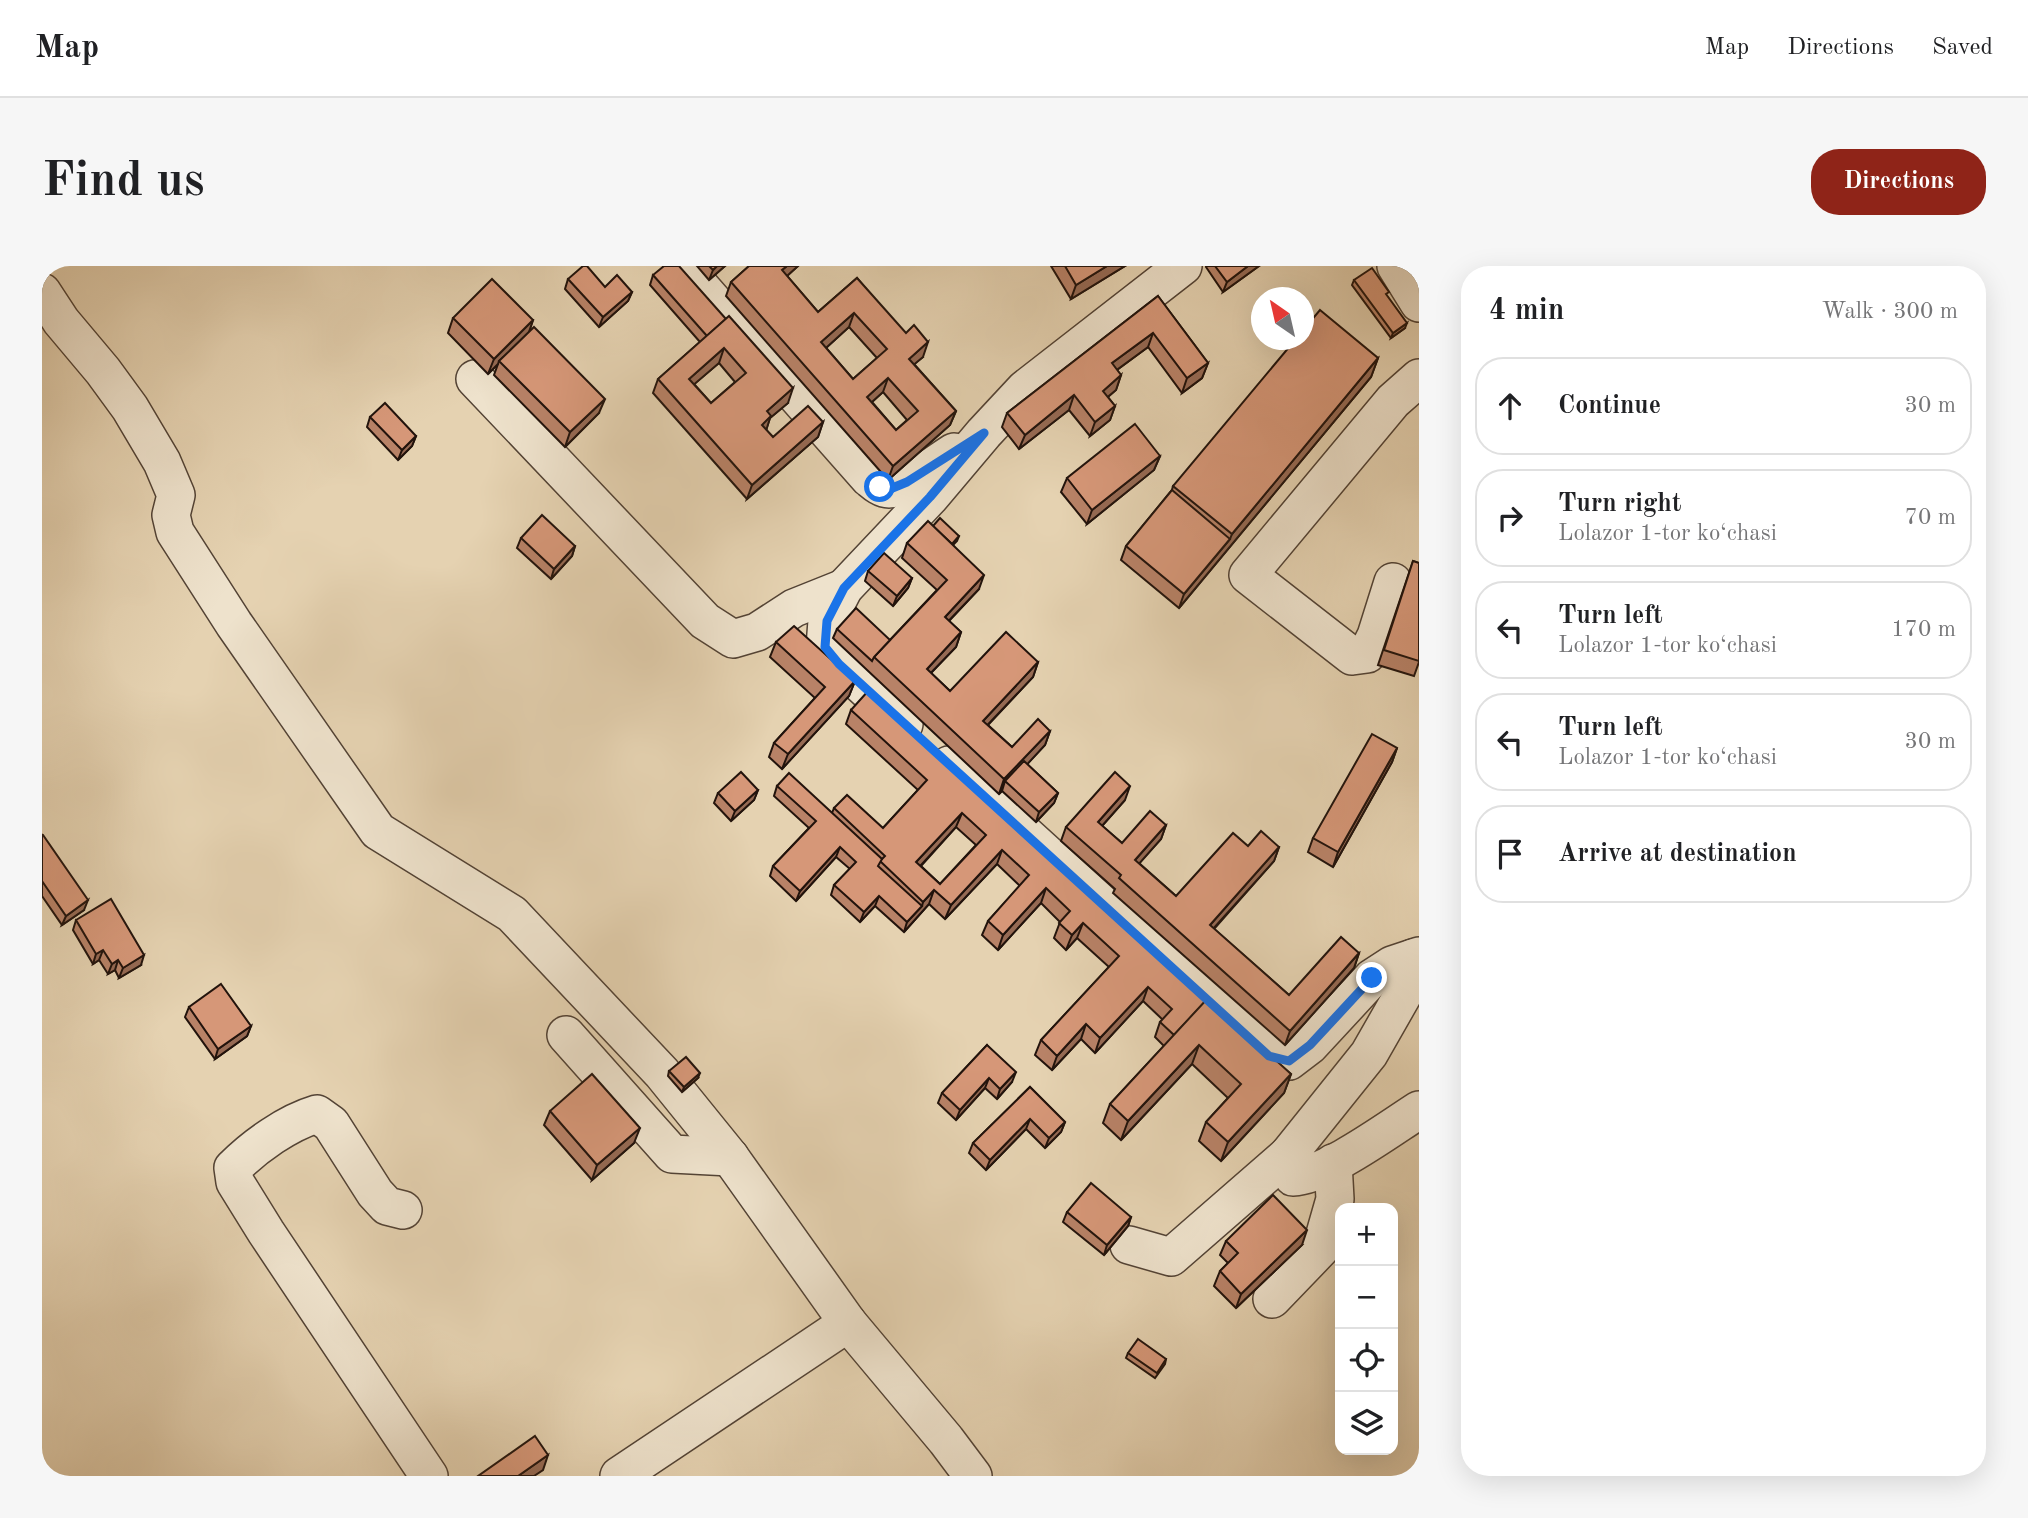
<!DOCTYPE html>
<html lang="en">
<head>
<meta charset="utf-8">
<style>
  :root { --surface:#fff; --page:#f6f6f6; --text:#202124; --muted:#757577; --line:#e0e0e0; --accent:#8f2418 }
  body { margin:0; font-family:"Old Standard TT",serif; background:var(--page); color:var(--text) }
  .controls { position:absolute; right:21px; bottom:21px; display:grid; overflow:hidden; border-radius:14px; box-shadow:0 7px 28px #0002 }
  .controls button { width:63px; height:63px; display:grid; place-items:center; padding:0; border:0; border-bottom:2px solid var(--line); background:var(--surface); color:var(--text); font:35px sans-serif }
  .compass { position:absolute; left:1209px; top:21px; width:63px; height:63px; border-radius:50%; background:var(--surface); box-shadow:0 7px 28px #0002; rotate:326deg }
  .stop { position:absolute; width:21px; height:21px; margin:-16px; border:5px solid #1a73e8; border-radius:50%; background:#fff }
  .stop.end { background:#1a73e8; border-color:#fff; box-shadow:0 2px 7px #0008 }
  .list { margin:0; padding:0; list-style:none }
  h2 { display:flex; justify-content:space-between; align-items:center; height:91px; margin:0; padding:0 28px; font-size:30px }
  h2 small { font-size:23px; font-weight:400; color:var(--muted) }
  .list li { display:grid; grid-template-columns:46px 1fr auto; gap:21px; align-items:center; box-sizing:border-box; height:98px; margin:0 14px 14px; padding:0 14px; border:2px solid var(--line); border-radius:28px }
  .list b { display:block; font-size:26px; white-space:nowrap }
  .list p { margin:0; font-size:23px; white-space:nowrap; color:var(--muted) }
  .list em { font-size:23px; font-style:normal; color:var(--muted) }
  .icon { flex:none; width:38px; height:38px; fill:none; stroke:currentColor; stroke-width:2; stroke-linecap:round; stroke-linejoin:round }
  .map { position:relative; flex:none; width:1377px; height:1210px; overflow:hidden; border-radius:28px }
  header { display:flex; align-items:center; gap:42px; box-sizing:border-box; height:98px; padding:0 35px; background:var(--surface); border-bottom:2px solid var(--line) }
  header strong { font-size:33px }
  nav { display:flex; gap:38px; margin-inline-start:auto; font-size:24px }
  .intro { display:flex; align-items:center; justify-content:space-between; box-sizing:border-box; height:168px; padding:0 42px }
  h1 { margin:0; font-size:49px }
  .button { padding:18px 32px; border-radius:28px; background:var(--accent); color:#fff; font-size:24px; font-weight:700 }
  main { display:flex; gap:42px; padding:0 42px }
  aside { flex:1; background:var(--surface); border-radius:28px; box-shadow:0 7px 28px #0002 }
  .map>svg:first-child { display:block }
</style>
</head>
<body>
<header>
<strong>Map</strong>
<nav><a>Map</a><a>Directions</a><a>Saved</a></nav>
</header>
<div class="intro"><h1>Find us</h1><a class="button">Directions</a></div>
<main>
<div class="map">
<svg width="1377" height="1210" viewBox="0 0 1377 1210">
  <rect width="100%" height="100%" fill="#e5d2b1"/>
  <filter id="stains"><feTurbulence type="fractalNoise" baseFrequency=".00286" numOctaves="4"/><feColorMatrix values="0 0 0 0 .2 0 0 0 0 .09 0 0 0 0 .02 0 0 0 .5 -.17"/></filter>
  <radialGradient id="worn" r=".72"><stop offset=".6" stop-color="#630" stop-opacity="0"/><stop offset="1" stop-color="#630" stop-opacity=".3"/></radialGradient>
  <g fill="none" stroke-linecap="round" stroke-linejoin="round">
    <!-- minor casing -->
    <g stroke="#534335" stroke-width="40">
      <g id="minor">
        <path d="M640,0L827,212C832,216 839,223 847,223C862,223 897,195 912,186"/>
        <path d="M1354,0L1377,37"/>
        <path d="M0,26L19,55L61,105L88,142L120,196L134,229L129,249L133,266L192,358L336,565L470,648L620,807L688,891L806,1057L904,1174L931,1210"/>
        <path d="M433,113L663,355L691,373L715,366L752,342L802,322"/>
        <path d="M1351,316L1334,370L1325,388L1310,390L1206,309L1351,135L1377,112"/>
        <path d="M862,458L797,398L783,381L785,355L802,322L888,231L942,167L983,123L1141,0"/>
        <path d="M907,499L1227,790L1247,795L1268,779L1330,712L1350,699L1377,690"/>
        <path d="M1371,692L1363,725L1327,788L1246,889L1242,896L1251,911C1284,910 1347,863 1377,844"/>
        <path d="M524,769L630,888L688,891"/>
        <path d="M361,944L345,940L333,927L289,858L275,848C245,857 213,880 191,902L193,916L224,966L387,1210"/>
        <path d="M1087,979L1129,991L1246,889"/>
        <path d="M1230,1033L1279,982L1293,933L1291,897"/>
        <path d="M577,1210L806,1057"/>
      </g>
    </g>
    <!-- minor -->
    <use href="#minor" stroke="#eee2cc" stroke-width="37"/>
  </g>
  <!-- wall -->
  <g fill="#b88267" stroke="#22130c" stroke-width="2" fill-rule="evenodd">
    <path d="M655,0H683L667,14Z"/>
    <path d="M707,0H756L745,10L776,46L815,12L881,91L872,98L914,145L908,159L846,214L684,30L689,16ZM807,61L835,92L811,113L784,82ZM841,126L865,154L854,164L830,136Z"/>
    <path d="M1009,0H1083L1029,33Z"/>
    <path d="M1164,0H1217L1181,26L1164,1Z"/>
    <path d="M611,9L746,137L728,152L724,164L731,171L781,156L776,171L705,233L611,127L616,113L658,76L608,19ZM677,97L693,116L669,137L652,118Z"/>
    <path d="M526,13L563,21L590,26L586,35L557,61L523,23Z"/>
    <path d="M1312,14L1345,30L1363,62L1349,72L1310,19Z"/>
    <path d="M1116,30L1166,97L1160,112L1140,127L1106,81L1075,104L1079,109L1074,124L1066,131L1073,140L1068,154L1048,170L1027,144L977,183L960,161L965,147Z"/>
    <path d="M411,52L491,54L487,66L557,147L523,181L452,109L456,98L446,108L406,67Z"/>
    <path d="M1336,92L1329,111L1137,342L1079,294L1084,280L1130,224L1131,220Z"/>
    <path d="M328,151L374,170L370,180L356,194L325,161Z"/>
    <path d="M1118,190L1112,204L1045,258L1019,226L1025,212Z"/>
    <path d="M891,260L917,270L915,275L911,279L937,323L907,355L919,366L914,381L889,407L908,425L996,396L991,411L946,459L970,481L1008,465L1003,479L985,498L1016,527L1012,537L994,556L960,525L957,528L791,372L795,363L848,374L895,324L860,292L865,277Z"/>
    <path d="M479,272L533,280L530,290L509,313L475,282Z"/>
    <path d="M1371,295L1377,297V396L1372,410L1336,399Z"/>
    <path d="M826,305L870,312L866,322L851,340L823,315Z"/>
    <path d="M734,376L813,415L807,430L740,503L727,491L732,477L773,432L728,391Z"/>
    <path d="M809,444L1163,735L1249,808L1242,827L1179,895L1157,875L1164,856L1186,832L1150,798L1079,874L1061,857L1068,838L1122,780L1113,771L1118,756L1121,754L1101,735L1053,787L1039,773L1010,804L993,789L999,774L1067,701L1035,672L1024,684L1012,672L1018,656L999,637L956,684L940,669L946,655L978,620L955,598L903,653L887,638L862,666L833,640L818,656L789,629L792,619L808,603L794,591L754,635L728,610L731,600L767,562L732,530L735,520L790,547L792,542L841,562L876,524L804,458ZM914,561L934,579L898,618L879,600Z"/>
    <path d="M1355,482L1350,496L1291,601L1266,586L1271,572Z"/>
    <path d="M716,524L712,534L689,555L672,537L676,527Z"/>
    <path d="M1083,534L1060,560L1080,577L1124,559L1119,573L1097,597L1134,630L1206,580L1237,581L1232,595L1172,663L1247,729L1317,687L1312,702L1243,779L1071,627L1073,623L1019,575L1024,561Z"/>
    <path d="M0,569L42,644L20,659L0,630Z"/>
    <path d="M34,654L99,699L77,712L73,704L66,708L57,694L51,698L31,664Z"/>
    <path d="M147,741L209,760L205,770L173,793L143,751Z"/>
    <path d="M945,779L970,816L955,833L943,822L914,854L896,837L900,827Z"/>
    <path d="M627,805L656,812L640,826L626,810Z"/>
    <path d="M988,821L1023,856L1019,866L1003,882L984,863L944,904L927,887L931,877Z"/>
    <path d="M508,845L592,877L550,914L502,859Z"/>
    <path d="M1025,946L1089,951L1086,960L1062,989L1021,956Z"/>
    <path d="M1184,975L1260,979L1194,1042L1172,1020L1178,1005L1186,997L1178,989Z"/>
    <path d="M1086,1087L1124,1093L1123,1098L1113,1112L1084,1092Z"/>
  </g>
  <!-- shaded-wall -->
  <g fill="#966a54" stroke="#22130c" stroke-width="2">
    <path d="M675,0H683L667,14L671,4Z"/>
    <path d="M745,0H756L735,19L740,4Z"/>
    <path d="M1065,0H1083L1029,33L1034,19Z"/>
    <path d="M1206,0H1217L1181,26L1185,16Z"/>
    <path d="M590,26L586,35L557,61L561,51Z"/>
    <path d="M812,47L807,61L774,91L779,76Z"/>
    <path d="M491,54L486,69L457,95L456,98L446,108L452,93Z"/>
    <path d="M1365,57L1363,62L1349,72L1351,67Z"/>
    <path d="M1111,67L1106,81L1065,111L1070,97Z"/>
    <path d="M886,76L881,91L862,107L867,93Z"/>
    <path d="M682,82L677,97L642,127L647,113Z"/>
    <path d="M1336,92L1329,111L1137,342L1142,328L1188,273L1190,268Z"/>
    <path d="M1166,97L1160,112L1140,127L1145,112Z"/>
    <path d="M1079,109L1074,124L1056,139L1061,125Z"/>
    <path d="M846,112L841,126L820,145L825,131Z"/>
    <path d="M751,122L746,137L728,152L724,165L715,173L725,145Z"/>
    <path d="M1032,129L1027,144L977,183L983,169Z"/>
    <path d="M563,133L557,147L523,181L528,166Z"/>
    <path d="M1073,140L1068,154L1048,170L1053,156Z"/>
    <path d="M914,145L908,159L846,214L851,200Z"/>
    <path d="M781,156L776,171L705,233L710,219Z"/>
    <path d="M374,170L370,180L356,194L360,184Z"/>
    <path d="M1118,190L1112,204L1045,258L1050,244Z"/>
    <path d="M533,280L530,290L509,313L512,303Z"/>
    <path d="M942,309L937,323L897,365L903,351Z"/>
    <path d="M870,312L866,322L851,340L855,330Z"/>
    <path d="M919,366L914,381L879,417L885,403Z"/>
    <path d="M996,396L991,411L936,469L941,455Z"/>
    <path d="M813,415L807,430L740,503L746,488Z"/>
    <path d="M1008,465L1003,479L967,518L963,515L960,525L957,528L962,513Z"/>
    <path d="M1355,482L1350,496L1291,601L1296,586Z"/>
    <path d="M1088,520L1083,534L1051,570L1056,556Z"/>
    <path d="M716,524L712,534L689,555L693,545Z"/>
    <path d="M1016,527L1012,537L994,556L997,546Z"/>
    <path d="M920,547L914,561L869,610L874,596Z"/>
    <path d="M1124,559L1119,573L1088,608L1093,594Z"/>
    <path d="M798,581L794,591L754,635L758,625Z"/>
    <path d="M1237,581L1232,595L1162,673L1168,659Z"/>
    <path d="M960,584L955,598L903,653L909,639Z"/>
    <path d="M1004,622L999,637L956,684L961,669Z"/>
    <path d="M892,624L887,638L862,666L865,656L880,640L881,636Z"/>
    <path d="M837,630L833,640L818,656L822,646Z"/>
    <path d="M46,634L42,644L20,659L24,650Z"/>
    <path d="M1041,657L1035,672L1024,684L1030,669Z"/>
    <path d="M61,684L57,694L51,698L54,688Z"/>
    <path d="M1317,687L1312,702L1243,779L1248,765Z"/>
    <path d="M102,689L99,699L77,712L81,702Z"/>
    <path d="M76,694L73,704L66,708L70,698Z"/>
    <path d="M1106,721L1101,735L1053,787L1058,772Z"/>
    <path d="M1044,758L1039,773L1010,804L1015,790Z"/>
    <path d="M209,760L205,770L173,793L176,783Z"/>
    <path d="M1157,779L1150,798L1079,874L1086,855Z"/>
    <path d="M974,806L970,816L955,833L958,823Z"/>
    <path d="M658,807L656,812L640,826L642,821Z"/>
    <path d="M1249,808L1242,827L1179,895L1186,876Z"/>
    <path d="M947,812L943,822L914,854L918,844Z"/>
    <path d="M988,853L984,863L944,904L948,894Z"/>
    <path d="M1023,856L1019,866L1003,882L1007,872Z"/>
    <path d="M598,862L592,877L550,914L555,899Z"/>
    <path d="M1089,951L1086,960L1062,989L1065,979Z"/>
    <path d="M1265,964L1260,979L1194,1042L1199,1028Z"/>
    <path d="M506,1189L501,1204L492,1210H476Z"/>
  </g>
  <!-- building -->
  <g fill="#d69778" stroke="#22130c" stroke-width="2" fill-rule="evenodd">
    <path d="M541,0H545L563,21L575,9L590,26L561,51L526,13Z"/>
    <path d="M622,0H637L684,53L665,70L611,9Z"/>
    <path d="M667,0H675L671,4Z"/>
    <path d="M707,0H745L740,4L776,46L815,12L864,67L872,59L886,76L867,93L914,145L851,200L689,16ZM812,47L845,83L811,113L779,76ZM846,112L876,145L854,164L825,131Z"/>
    <path d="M1023,0H1065L1034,19Z"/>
    <path d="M1173,0H1206L1185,16Z"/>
    <path d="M1330,2L1347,26L1344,28L1365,57L1351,67L1312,14Z"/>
    <path d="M450,13L491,54L452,93L411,52Z"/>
    <path d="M1116,30L1166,97L1145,112L1111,67L1070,97L1079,109L1061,125L1073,140L1053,156L1032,129L983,169L965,147Z"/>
    <path d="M1278,44L1336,92L1190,268L1131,220L1253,74H1262V63Z"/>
    <path d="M687,50L751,122L725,145L729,150L720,159L731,171L766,140L781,156L710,219L616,113ZM682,82L704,107L669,137L647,113Z"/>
    <path d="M492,61L563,133L528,166L457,95Z"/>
    <path d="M343,137L374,170L360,184L328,151Z"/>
    <path d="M1093,158L1118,190L1050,244L1025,212Z"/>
    <path d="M1130,224L1188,273L1142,328L1084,280Z"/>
    <path d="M500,249L533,280L512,303L479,272Z"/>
    <path d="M898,252L917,270L910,278L891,260Z"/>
    <path d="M886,255L942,309L903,351L919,366L885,403L908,425L964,366L996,396L941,455L970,481L996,453L1008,465L962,513L832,391L905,314L865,277Z"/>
    <path d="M842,287L870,312L855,330L826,305Z"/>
    <path d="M1371,295L1377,297V395L1342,384Z"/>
    <path d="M814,342L848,374L832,391L830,395L795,363Z"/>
    <path d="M752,360L813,415L746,488L732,477L783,421L734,376Z"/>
    <path d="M827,424L1164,735L1132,769L1118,756L1130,743L1106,721L1058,772L1044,758L1015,790L999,774L1077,690L1041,657L1030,669L1017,657L1028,645L1004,622L961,669L946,655L987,609L960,584L909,639L892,624L881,636L838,595L843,590L792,542L805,529L841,562L885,514L809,444ZM920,547L944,569L898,618L874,596Z"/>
    <path d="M1330,468L1355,482L1296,586L1271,572Z"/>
    <path d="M982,495L1016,527L997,546L963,515Z"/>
    <path d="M699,506L716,524L693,545L676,527Z"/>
    <path d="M1073,506L1088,520L1056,556L1080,577L1108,545L1124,559L1093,594L1134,630L1191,567L1206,580L1219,565L1237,581L1168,659L1247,729L1299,671L1317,687L1248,765L1077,612L1079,609L1024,561Z"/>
    <path d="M747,507L840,593L836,600L880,640L865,656L837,630L822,646L792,619L814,596L798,581L758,625L731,600L774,555L735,520Z"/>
    <path d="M0,569H1L46,634L24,650L0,615Z"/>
    <path d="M69,633L102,689L81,702L76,694L70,698L61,684L54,688L34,654Z"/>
    <path d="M179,718L209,760L176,783L147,741Z"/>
    <path d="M1166,732L1249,808L1186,876L1164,856L1199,818L1157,779L1086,855L1068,838Z"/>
    <path d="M945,779L974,806L958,823L947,812L918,844L900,827Z"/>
    <path d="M644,791L658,807L642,821L627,805Z"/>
    <path d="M550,808L598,862L555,899L508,845Z"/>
    <path d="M988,821L1023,856L1007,872L988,853L948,894L931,877Z"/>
    <path d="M1049,917L1089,951L1065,979L1025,946Z"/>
    <path d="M1231,929L1265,964L1199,1028L1178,1005L1196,987L1184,975Z"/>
    <path d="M1096,1073L1124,1093L1115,1107L1086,1087Z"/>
    <path d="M493,1170L506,1189L476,1210H436Z"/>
  </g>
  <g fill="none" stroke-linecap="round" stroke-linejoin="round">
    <!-- route -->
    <path stroke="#1a73e8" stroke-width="9" d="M838,221L848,223L865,216L942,167L888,231L802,322L785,355L783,381L797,398L1227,790L1247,795L1268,779L1330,712"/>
  </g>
  <rect width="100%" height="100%" filter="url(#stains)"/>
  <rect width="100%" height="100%" fill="url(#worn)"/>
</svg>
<div class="controls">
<button>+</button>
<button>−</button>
<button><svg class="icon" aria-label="locate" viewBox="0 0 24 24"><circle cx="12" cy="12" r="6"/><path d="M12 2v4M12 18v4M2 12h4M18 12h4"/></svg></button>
<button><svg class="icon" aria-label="layers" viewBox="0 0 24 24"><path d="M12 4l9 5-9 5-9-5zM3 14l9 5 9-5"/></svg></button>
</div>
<svg class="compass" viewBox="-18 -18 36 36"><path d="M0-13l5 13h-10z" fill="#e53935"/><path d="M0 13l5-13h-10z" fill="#757577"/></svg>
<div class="stop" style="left:838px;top:221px"></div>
<div class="stop end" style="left:1330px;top:712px"></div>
</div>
<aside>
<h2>4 min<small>Walk · 300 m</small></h2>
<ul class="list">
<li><svg class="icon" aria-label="ahead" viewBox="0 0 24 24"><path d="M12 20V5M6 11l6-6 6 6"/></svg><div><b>Continue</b></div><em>30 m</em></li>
<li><svg class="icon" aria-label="right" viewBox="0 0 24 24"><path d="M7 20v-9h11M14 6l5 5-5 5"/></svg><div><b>Turn right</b><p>Lolazor 1-tor ko‘chasi</p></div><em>70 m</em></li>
<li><svg class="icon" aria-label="left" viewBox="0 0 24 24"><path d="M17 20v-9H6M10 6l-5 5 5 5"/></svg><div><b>Turn left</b><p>Lolazor 1-tor ko‘chasi</p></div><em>170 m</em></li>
<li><svg class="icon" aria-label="left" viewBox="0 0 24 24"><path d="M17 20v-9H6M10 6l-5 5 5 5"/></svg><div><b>Turn left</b><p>Lolazor 1-tor ko‘chasi</p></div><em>30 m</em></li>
<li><svg class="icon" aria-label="arrive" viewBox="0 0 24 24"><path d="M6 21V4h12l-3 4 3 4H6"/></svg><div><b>Arrive at destination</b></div></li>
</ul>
</aside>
</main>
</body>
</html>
